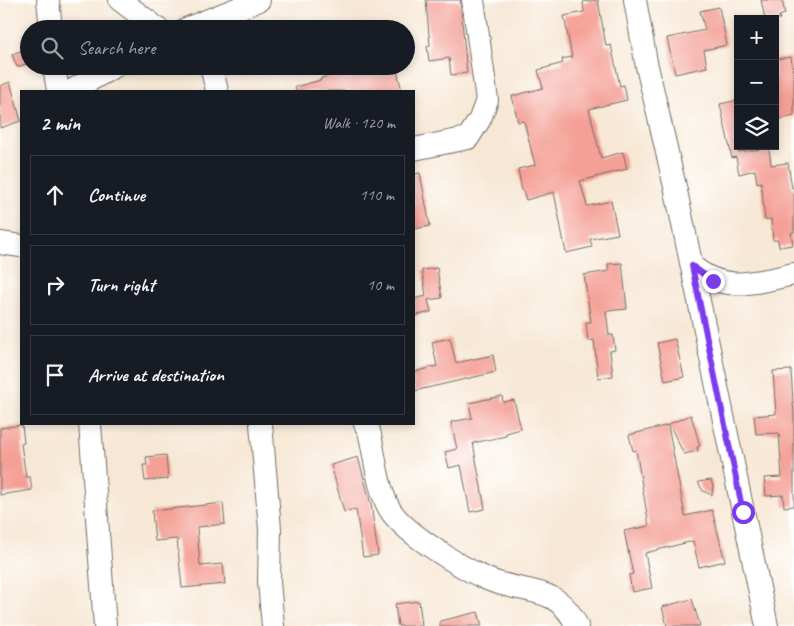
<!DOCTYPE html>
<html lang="en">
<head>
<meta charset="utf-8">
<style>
  :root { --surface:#171b24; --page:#242831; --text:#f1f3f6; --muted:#9ea1a6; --line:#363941 }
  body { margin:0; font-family:Caveat,sans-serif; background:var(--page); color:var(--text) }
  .controls { position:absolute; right:15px; top:15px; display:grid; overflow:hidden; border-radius:0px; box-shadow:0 2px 8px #0003 }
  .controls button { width:45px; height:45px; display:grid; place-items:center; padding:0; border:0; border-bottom:1px solid var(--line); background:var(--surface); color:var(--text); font:25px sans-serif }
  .stop { position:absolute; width:15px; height:15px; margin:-11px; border:4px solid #7c3aed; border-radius:50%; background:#fff }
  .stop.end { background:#7c3aed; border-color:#fff; box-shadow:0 1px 5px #0008 }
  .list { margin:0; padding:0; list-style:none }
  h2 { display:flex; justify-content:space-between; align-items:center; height:65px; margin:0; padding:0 20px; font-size:21px }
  h2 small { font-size:16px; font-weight:400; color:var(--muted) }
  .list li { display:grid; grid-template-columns:32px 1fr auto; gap:15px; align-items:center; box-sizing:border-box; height:80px; margin:0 10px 10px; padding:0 10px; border:1px solid var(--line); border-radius:0px }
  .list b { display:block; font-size:19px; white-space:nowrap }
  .list em { font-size:16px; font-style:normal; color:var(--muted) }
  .icon { flex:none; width:28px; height:28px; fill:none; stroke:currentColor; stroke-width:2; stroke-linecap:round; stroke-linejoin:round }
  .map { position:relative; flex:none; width:794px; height:626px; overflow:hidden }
  .search { position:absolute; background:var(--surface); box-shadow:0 2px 8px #0003; left:20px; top:20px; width:395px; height:55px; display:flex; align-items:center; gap:12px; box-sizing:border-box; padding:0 18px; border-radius:28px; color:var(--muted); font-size:19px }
  .panel { position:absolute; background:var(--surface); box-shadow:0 2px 8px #0003; left:20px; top:90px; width:395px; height:335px; border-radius:0px }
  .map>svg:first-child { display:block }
</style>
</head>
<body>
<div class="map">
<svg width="794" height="626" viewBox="0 0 794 626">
  <rect width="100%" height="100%" fill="#fff"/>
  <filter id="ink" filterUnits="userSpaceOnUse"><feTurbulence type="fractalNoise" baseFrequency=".02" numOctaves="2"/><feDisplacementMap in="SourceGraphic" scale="10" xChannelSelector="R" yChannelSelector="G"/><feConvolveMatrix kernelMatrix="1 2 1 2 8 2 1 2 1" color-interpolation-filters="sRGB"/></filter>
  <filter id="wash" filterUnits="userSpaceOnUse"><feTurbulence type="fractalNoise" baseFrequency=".0096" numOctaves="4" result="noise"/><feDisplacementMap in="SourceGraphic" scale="20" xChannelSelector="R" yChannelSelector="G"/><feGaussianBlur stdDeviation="1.12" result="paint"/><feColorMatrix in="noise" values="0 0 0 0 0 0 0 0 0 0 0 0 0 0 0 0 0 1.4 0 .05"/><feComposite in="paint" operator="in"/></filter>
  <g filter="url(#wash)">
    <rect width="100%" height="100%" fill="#f7e8d5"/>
    <g id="blocks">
      <!-- building -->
      <g fill="#f4a096">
        <path d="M426,0H460L467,73L451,75L449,58L429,61L427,46H430Z"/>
        <path d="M598,0L606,46L611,45L620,86L624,85L627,100L589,109L601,158L623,152L627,169L580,181L587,206L611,201L618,234L590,239L592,247L566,253L554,192L526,200L523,190L522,191L518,169L535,165L524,121L518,122L512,96L543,88L538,70L563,63L562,59L572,57L564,16L584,12L583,2Z"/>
        <path d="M761,0H782L785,14L779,16L780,19H765Z"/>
        <path d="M719,7L727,45L704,50L707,67L675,74L667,38L705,30L700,11Z"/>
        <path d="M29,48V63L17,67L12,54Z"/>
        <path d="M791,57L794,79V116L775,120V59Z"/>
        <path d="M372,66H396L402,91H296L295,87L321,80V78Z"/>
        <path d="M10,82L21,121L0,128V86Z"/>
        <path d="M738,100V152L769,148L771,165L788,163L792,188H794V232L791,233L793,245L779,247L778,240H773L771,219L765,220L761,182L757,183L755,170L739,174L736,157L732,158L720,104Z"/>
        <path d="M420,173L430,226L414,229V174Z"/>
        <path d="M622,263L627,309L606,311L609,335H613L615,350L610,351L613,376L598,378L594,340L588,341L586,322H591L584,275L609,271L608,264Z"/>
        <path d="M437,268L442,298L428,300L431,312L414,316V299L426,296L422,270Z"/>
        <path d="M450,338L456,363L493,355L496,372L414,391V372L437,366L432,342Z"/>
        <path d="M675,339L684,377L665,381L657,343Z"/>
        <path d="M791,370L794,416V506L784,507L783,495L766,496L764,478L782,477L779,433L756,434L754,416L776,414L773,371Z"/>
        <path d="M502,396L503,402L514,400L521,429L506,433V436L473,443L485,509L470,512L461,465L449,468L445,452L457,449L451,422L472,418L469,403Z"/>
        <path d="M691,415L700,446L697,447L698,451L684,454L669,424Z"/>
        <path d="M22,425L24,443L21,444L26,477H30L32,490L0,495V428Z"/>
        <path d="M668,425L685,516L712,510L725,561L699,567L693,541L645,553L652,588L632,592L629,575L633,574L624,531L649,526L636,450L633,451L629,435Z"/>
        <path d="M166,455L168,479L145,481L143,465H147L146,457Z"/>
        <path d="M358,457L371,504L378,555L363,557L356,509L344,512L331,465Z"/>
        <path d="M711,480L713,486L712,495L703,491L698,482Z"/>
        <path d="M223,503L225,524L197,527L200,566L223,564L225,584L182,588L177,539L155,541L152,511Z"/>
        <path d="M692,599L700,626H667L662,607Z"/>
        <path d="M419,601L422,626H398L395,604Z"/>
        <path d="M478,612L482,626H440V621Z"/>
      </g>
    </g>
  </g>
  <g filter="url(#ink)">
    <use href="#blocks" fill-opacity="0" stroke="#726d66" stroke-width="1"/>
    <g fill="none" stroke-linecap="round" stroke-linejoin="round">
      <!-- minor casing -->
      <g stroke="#726d66" stroke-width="24">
        <g id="minor">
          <path d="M48,0L51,29"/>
          <path d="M120,0L158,29"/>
          <path d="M635,0L646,62L676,191L767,626"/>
          <path d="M186,29L259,0"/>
          <path d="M54,66L58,91"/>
          <path d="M211,66L217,91"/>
          <path d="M71,91L115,66"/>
          <path d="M414,149L468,138L480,119L487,100L473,0"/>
          <path d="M0,243L21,246"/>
          <path d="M692,266C723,294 757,282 794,274"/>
          <path d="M90,424L105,626"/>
          <path d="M261,424L270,529L269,582L273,626"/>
          <path d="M365,424L369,431C375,455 377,486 389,508C402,532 462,568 487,579C524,595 557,583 577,626"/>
        </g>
      </g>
      <!-- minor -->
      <use href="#minor" stroke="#fff" stroke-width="22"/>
    </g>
  </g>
  <g fill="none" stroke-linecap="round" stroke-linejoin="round" filter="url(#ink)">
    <!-- route -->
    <path stroke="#7c3aed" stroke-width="6" d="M713,281L692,266L743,512"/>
  </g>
</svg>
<div class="controls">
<button>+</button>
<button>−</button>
<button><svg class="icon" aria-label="layers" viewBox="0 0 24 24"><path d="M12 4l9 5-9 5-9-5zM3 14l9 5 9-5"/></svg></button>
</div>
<div class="stop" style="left:743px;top:512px"></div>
<div class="stop end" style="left:713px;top:281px"></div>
<div class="search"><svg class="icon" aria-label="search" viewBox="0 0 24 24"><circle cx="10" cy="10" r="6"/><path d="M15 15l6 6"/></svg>Search here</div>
<section class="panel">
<h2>2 min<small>Walk · 120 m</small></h2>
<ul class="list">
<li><svg class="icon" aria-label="ahead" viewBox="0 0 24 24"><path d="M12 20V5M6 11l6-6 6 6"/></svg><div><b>Continue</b></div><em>110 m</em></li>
<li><svg class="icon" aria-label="right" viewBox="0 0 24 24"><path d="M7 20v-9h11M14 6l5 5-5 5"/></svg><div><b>Turn right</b></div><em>10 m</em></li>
<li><svg class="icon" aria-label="arrive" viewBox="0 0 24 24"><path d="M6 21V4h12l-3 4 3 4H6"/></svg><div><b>Arrive at destination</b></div></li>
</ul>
</section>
</div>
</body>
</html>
